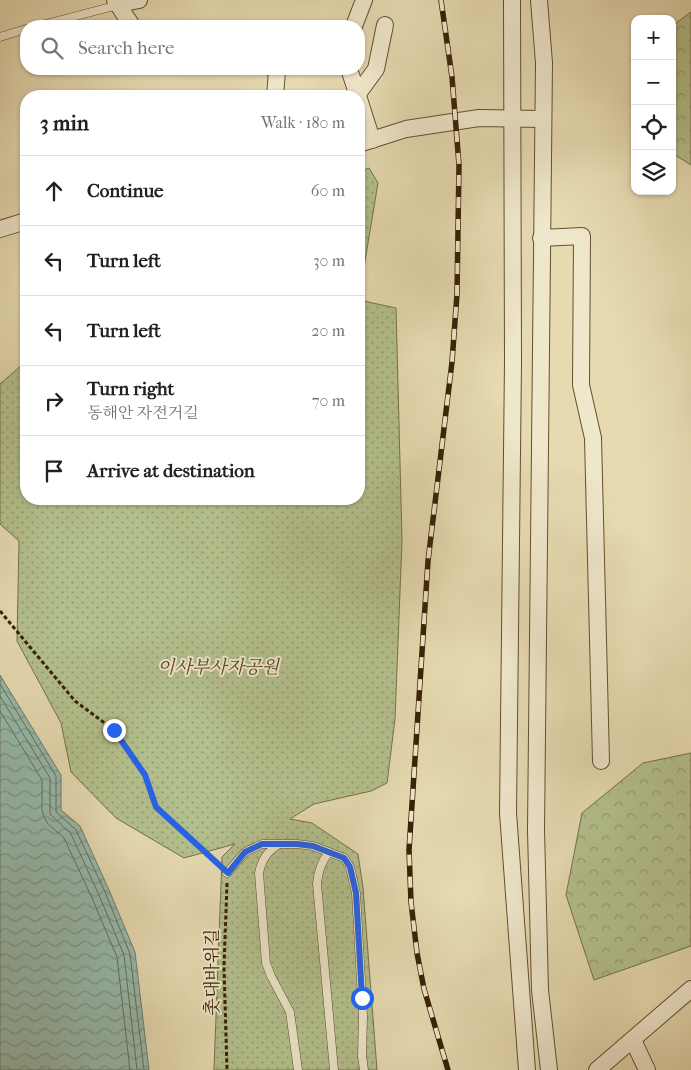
<!DOCTYPE html>
<html lang="en">
<head>
<meta charset="utf-8">
<style>
  :root { --surface:#fff; --page:#f6f6f6; --text:#202124; --muted:#757577; --line:#e0e0e0 }
  body { margin:0; font-family:"IM FELL French Canon","Noto Serif KR",serif; background:var(--page); color:var(--text) }
  .controls { position:absolute; right:15px; top:15px; display:grid; overflow:hidden; border-radius:10px; box-shadow:0 1px 4px #0004 }
  .controls button { width:45px; height:45px; display:grid; place-items:center; padding:0; border:0; border-bottom:1px solid var(--line); background:var(--surface); color:var(--text); font:25px sans-serif }
  .stop { position:absolute; width:15px; height:15px; margin:-11px; border:4px solid #2563eb; border-radius:50%; background:#fff }
  .stop.end { background:#2563eb; border-color:#fff; box-shadow:0 1px 5px #0008 }
  .list { margin:0; padding:0; list-style:none }
  h2 { display:flex; justify-content:space-between; align-items:center; height:65px; margin:0; padding:0 20px; font-size:21px }
  h2 small { font-size:16px; font-weight:400; color:var(--muted) }
  .list li { display:grid; grid-template-columns:32px 1fr auto; gap:15px; align-items:center; box-sizing:border-box; height:70px; padding:0 20px; border-top:1px solid var(--line) }
  .list b { display:block; font-size:19px; white-space:nowrap }
  .list p { margin:0; font-size:16px; white-space:nowrap; color:var(--muted) }
  .list em { font-size:16px; font-style:normal; color:var(--muted) }
  .icon { flex:none; width:28px; height:28px; fill:none; stroke:currentColor; stroke-width:2; stroke-linecap:round; stroke-linejoin:round }
  .map { position:relative; flex:none; width:691px; height:1070px; overflow:hidden }
  .search { position:absolute; background:var(--surface); box-shadow:0 1px 4px #0004; left:20px; top:20px; width:345px; height:55px; display:flex; align-items:center; gap:12px; box-sizing:border-box; padding:0 18px; border-radius:20px; color:var(--muted); font-size:19px }
  .panel { position:absolute; background:var(--surface); box-shadow:0 1px 4px #0004; left:20px; top:90px; width:345px; height:415px; border-radius:20px }
  .map>svg:first-child { display:block }
</style>
</head>
<body>
<div class="map">
<svg width="691" height="1070" viewBox="0 0 691 1070">
  <defs>
    <pattern id="green-dots" width="8" height="8" patternUnits="userSpaceOnUse" patternTransform="scale(1.25)"><rect width="8" height="8" fill="#b3c08d"/><path d="M2 2h.1M6 6h.1" fill="none" stroke="#939c71" stroke-width="1.8" stroke-linecap="round"/></pattern>
    <pattern id="forest-crowns" width="20" height="18" patternUnits="userSpaceOnUse" patternTransform="scale(1.25)"><rect width="20" height="18" fill="#b3c08d"/><path d="M2 6a3 3 0 1 1 6 0M12 15a3 3 0 1 1 6 0" fill="none" stroke="#939c71"/></pattern>
    <pattern id="water-waves" width="16" height="10" patternUnits="userSpaceOnUse" patternTransform="scale(1.25)"><rect width="16" height="10" fill="#96baad"/><path d="M0 5q4-4 8 0t8 0" fill="none" stroke="#7b978b"/></pattern>
  </defs>
  <rect width="100%" height="100%" fill="#e6dab1"/>
  <filter id="stains"><feTurbulence type="fractalNoise" baseFrequency=".004" numOctaves="4"/><feColorMatrix values="0 0 0 0 .2 0 0 0 0 .09 0 0 0 0 .02 0 0 0 .5 -.17"/></filter>
  <radialGradient id="worn" r=".72"><stop offset=".6" stop-color="#630" stop-opacity="0"/><stop offset="1" stop-color="#630" stop-opacity=".3"/></radialGradient>
  <!-- green -->
  <g fill="url(#green-dots)" stroke="#767048">
    <path d="M369,168L378,183L359,297V172Z"/>
    <path d="M359,300L396,308L402,540L395,719L387,783L371,791L314,804L290,819L312,823L358,854L363,888L377,1070H214L222,857L235,844L184,858L116,818L71,772L61,723L17,641L19,541L0,524V384L22,365L26,356V499H359Z"/>
  </g>
  <!-- forest -->
  <g fill="url(#forest-crowns)" stroke="#767048">
    <path d="M691,12V165L672,153V26Z"/>
    <path d="M691,753V946L594,980L566,895L582,813L643,763Z"/>
  </g>
  <!-- water -->
  <path fill="url(#water-waves)" stroke="#717d69" d="M0,675L61,775V810L80,826L109,890L135,952L149,1070H0Z"/>
  <g fill="none" stroke-linecap="round" stroke-linejoin="round">
    <!-- shore -->
    <g stroke="#686e58" stroke-width="1">
      <path d="M0,684L56,776V812L76,830L105,892L130,954L144,1070"/>
      <path d="M0,696L50,778V814L71,834L99,895L124,955L137,1070"/>
      <path d="M0,711L42,780V810L44,817L48,824L64,838L92,898L117,957L130,1070"/>
    </g>
    <!-- service casing -->
    <g stroke="#644f2e" stroke-width="9">
      <g id="service">
        <path d="M38,26L118,5"/>
        <path d="M0,37L26,29"/>
        <path d="M279,844C267,852 262,859 259,873L266,963L271,976L290,1012L298,1070"/>
        <path d="M329,852C321,862 318,871 317,884L334,1070"/>
        <path d="M227,873L245,852L262,844H297L313,846L344,858L350,867L356,893L363,1016L362,1056L364,1070"/>
      </g>
    </g>
    <!-- minor casing -->
    <g stroke="#644f2e" stroke-width="18">
      <g id="minor">
        <path d="M115,0L132,26"/>
        <path d="M512,0L513,362L508,813L527,1070"/>
        <path d="M539,0L544,63L536,830L540,990L549,1070"/>
        <path d="M119,4L139,0"/>
        <path d="M354,26L364,0"/>
        <path d="M273,69L277,71L275,96"/>
        <path d="M349,69L358,96"/>
        <path d="M357,95L376,69L385,25"/>
        <path d="M359,99L372,140"/>
        <path d="M359,144L406,129L479,118L543,119"/>
        <path d="M0,229L26,221"/>
        <path d="M541,238L582,236L581,385L593,438L601,761"/>
        <path d="M633,1040L647,1070"/>
        <path d="M597,1070L691,989"/>
      </g>
    </g>
    <!-- path -->
    <g stroke="#392103" stroke-width="3" stroke-dasharray="4 2.5" stroke-linecap="butt">
      <path d="M0,611L75,701L114,730L145,775L156,807L219,866"/>
      <path d="M227,883L224,967L227,1070"/>
    </g>
    <!-- service -->
    <use href="#service" stroke="#efe7cc" stroke-width="8"/>
    <!-- minor -->
    <use href="#minor" stroke="#efe7cc" stroke-width="16"/>
    <!-- rail casing -->
    <g stroke="#392103" stroke-width="5.5">
      <path id="rail" d="M441,0L452,77L459,165L457,294L452,362L428,561L409,850L411,902L417,953L424,989L448,1070"/>
    </g>
    <!-- rail -->
    <use href="#rail" stroke="#efe7cc" stroke-width="4" stroke-dasharray="11" stroke-linecap="butt"/>
  </g>
  <g fill="none" stroke-linecap="round" stroke-linejoin="round">
    <!-- route -->
    <path stroke="#2563eb" stroke-width="6" d="M114,730L145,775L156,807L228,873L245,852L262,844H297L313,846L344,858L350,867L356,893L362,998"/>
  </g>
  <g text-anchor="middle" stroke-width="4" stroke-linejoin="round" paint-order="stroke">
    <!-- park labels -->
    <g font-size="18" font-style="italic" fill="#584926" stroke="#efe7cc">
      <text x="218" y="673">이사부사자공원</text>
    </g>
    <!-- street labels -->
    <g font-size="18" fill="#392103" stroke="#efe7cc">
      <text transform="translate(212 972) rotate(-90)" y="6">촛대바위길</text>
    </g>
  </g>
  <rect width="100%" height="100%" filter="url(#stains)"/>
  <rect width="100%" height="100%" fill="url(#worn)"/>
</svg>
<div class="controls">
<button>+</button>
<button>−</button>
<button><svg class="icon" aria-label="locate" viewBox="0 0 24 24"><circle cx="12" cy="12" r="6"/><path d="M12 2v4M12 18v4M2 12h4M18 12h4"/></svg></button>
<button><svg class="icon" aria-label="layers" viewBox="0 0 24 24"><path d="M12 4l9 5-9 5-9-5zM3 14l9 5 9-5"/></svg></button>
</div>
<div class="stop" style="left:362px;top:998px"></div>
<div class="stop end" style="left:114px;top:730px"></div>
<div class="search"><svg class="icon" aria-label="search" viewBox="0 0 24 24"><circle cx="10" cy="10" r="6"/><path d="M15 15l6 6"/></svg>Search here</div>
<section class="panel">
<h2>3 min<small>Walk · 180 m</small></h2>
<ul class="list">
<li><svg class="icon" aria-label="ahead" viewBox="0 0 24 24"><path d="M12 20V5M6 11l6-6 6 6"/></svg><div><b>Continue</b></div><em>60 m</em></li>
<li><svg class="icon" aria-label="left" viewBox="0 0 24 24"><path d="M17 20v-9H6M10 6l-5 5 5 5"/></svg><div><b>Turn left</b></div><em>30 m</em></li>
<li><svg class="icon" aria-label="left" viewBox="0 0 24 24"><path d="M17 20v-9H6M10 6l-5 5 5 5"/></svg><div><b>Turn left</b></div><em>20 m</em></li>
<li><svg class="icon" aria-label="right" viewBox="0 0 24 24"><path d="M7 20v-9h11M14 6l5 5-5 5"/></svg><div><b>Turn right</b><p>동해안 자전거길</p></div><em>70 m</em></li>
<li><svg class="icon" aria-label="arrive" viewBox="0 0 24 24"><path d="M6 21V4h12l-3 4 3 4H6"/></svg><div><b>Arrive at destination</b></div></li>
</ul>
</section>
</div>
</body>
</html>
